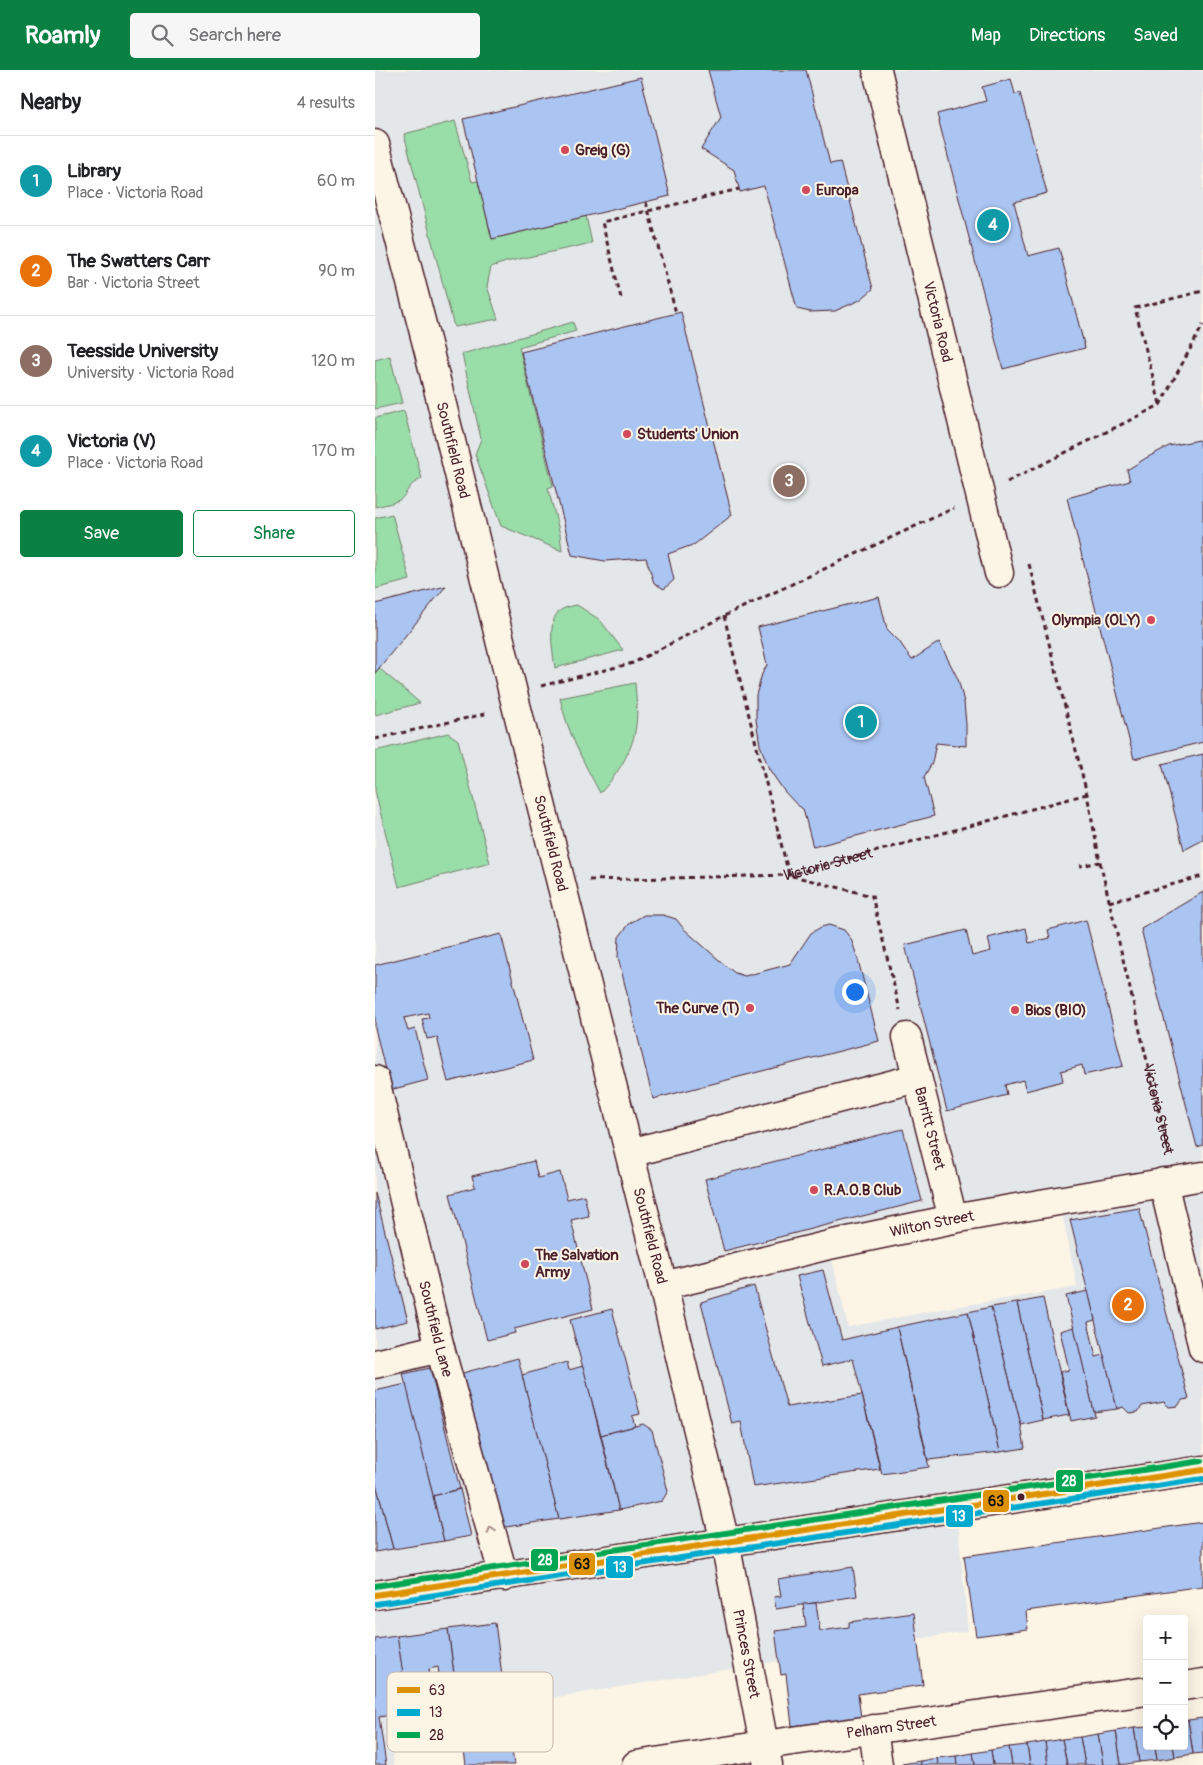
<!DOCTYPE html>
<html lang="en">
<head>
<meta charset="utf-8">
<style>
  :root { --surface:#fff; --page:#f6f6f6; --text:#202124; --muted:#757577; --line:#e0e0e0; --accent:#0b8043 }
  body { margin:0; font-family:Pangolin,sans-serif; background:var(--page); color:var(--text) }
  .controls { position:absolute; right:15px; bottom:15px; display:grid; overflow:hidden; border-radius:5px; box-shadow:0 5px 20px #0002 }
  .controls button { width:45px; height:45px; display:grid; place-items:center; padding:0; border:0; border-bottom:1px solid var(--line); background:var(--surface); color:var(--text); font:25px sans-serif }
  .you { position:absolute; left:479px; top:921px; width:18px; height:18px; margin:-12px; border:4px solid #fff; border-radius:50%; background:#1a73e8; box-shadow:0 0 0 8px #1a73e833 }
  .badge { display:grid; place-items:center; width:32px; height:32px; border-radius:50%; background:var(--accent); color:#fff; font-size:16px; font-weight:700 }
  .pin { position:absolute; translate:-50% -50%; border:2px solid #fff; box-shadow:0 1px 5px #0006 }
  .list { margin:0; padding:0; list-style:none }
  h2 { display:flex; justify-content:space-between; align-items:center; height:65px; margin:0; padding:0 20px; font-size:21px }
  h2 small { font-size:16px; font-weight:400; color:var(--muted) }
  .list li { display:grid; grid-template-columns:32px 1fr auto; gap:15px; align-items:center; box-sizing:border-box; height:90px; padding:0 20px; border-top:1px solid var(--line) }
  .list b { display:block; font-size:19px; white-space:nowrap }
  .list p { margin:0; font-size:16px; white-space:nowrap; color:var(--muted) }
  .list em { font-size:16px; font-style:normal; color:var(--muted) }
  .actions { display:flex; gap:10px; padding:15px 20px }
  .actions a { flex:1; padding:11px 0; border:1px solid var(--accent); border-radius:5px; text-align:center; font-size:18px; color:var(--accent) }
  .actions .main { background:var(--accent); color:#fff }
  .icon { flex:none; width:28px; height:28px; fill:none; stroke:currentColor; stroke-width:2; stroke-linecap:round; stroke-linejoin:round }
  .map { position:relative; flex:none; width:828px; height:1695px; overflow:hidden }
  header { display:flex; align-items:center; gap:30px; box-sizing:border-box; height:70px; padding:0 25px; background:var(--accent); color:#fff }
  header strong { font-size:24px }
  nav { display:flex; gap:28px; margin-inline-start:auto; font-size:18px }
  .search { width:350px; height:45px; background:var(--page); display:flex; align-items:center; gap:12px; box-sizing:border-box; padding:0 18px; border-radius:5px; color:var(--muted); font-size:19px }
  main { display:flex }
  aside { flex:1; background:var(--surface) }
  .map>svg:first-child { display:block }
</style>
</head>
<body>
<header>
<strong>Roamly</strong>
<div class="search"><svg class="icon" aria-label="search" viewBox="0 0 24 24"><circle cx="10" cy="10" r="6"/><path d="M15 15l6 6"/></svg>Search here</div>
<nav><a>Map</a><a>Directions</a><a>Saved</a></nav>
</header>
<main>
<aside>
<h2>Nearby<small>4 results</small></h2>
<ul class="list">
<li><span class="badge" style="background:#0f9aa8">1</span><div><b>Library</b><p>Place · Victoria Road</p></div><em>60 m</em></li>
<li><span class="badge" style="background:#e8710a">2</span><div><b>The Swatters Carr</b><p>Bar · Victoria Street</p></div><em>90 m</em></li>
<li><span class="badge" style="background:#8d6e63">3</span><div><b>Teesside University</b><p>University · Victoria Road</p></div><em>120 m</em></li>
<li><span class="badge" style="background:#0f9aa8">4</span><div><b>Victoria (V)</b><p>Place · Victoria Road</p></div><em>170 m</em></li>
</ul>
<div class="actions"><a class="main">Save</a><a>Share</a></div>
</aside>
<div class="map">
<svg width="828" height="1695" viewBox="0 0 828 1695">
  <rect width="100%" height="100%" fill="#fcf5e5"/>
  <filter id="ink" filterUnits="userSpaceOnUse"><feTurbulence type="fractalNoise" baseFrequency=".02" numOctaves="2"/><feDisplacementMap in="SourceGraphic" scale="10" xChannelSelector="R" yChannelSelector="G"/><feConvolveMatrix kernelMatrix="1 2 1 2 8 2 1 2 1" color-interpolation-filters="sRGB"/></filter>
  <g filter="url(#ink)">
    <!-- built -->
    <path fill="#e4e7e9" d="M0,0H828V1103L454,1176L473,1257L573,1238L702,1217L685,1133L828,1112V1413L583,1453L593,1561L15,1654L19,1695H0Z"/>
    <!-- green -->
    <g fill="#99dda9" stroke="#727e6a">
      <path d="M80,51L97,112L103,111L117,169L211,146L217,173L131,192L116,197L112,216L123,249L79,257L29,64Z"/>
      <path d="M198,252L201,261L144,277L178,416L173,418L185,464L187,481L126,456L100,384L106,369L87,284Z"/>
      <path d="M15,286L27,333L0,339V290Z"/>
      <path d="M29,341L47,409C29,416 34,425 24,430C17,434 7,435 0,437V348Z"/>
      <path d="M17,444L35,510L0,519V448Z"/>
      <path d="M202,535L225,550L248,580L180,598C178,583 171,549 186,540C190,537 197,536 202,535Z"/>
      <path d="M4,598L45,633L0,645V603Z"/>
      <path d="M260,613C261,627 263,641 261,655C259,679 241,707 225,723C209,693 192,662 185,628Z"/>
      <path d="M73,663L83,670L115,793L24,817L0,721V681Z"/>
    </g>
    <!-- building -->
    <g fill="#abc5f2" stroke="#4a1f2b">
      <path d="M333,0H431L455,94L465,92L498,219L485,230L460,241L435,242L422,239L389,116L365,122L359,100L326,79L346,47Z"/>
      <path d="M266,7L295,126L117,169L88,49Z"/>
      <path d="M636,9L640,24L645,23L672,123L639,132L653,186L684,178L710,278L628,299L562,44L611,31L607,17Z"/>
      <path d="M306,242L357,445L320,474L293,484L299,510L289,519L279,513L271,488L230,491L197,485L146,282Z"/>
      <path d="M824,370L828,385V672L759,689L692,428L755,411L752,400L771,388L794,376Z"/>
      <path d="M71,516L4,598L0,603V534Z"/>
      <path d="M504,527L512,559L524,571L537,590L564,572L583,609L589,632L591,654V676L561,673L557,693L549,707L559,746L438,777L428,739L421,734L409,721L394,699L385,675L381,650V625L387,604L392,595L383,557Z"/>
      <path d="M828,684V770L809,780L787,694Z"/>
      <path d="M828,822V1075L822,1077L766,859Z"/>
      <path d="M269,845H288L301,849L309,859L352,897L360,903L370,906L415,894L436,863L446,857L454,855L469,860L476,869L482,886L504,971L278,1029L243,887L244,867L255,853Z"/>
      <path d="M711,850L748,996L709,1005L707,995L686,1001L688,1011L651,1021L648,1010L630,1015L632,1025L572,1041L530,875L591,860L597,886L616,881L613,868L651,858L654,873L675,868L673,860Z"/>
      <path d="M126,864L158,990L73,1012L62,967L52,969L47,949L54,948L53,943L29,948L33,961L40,959L53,1010L15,1020L0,958V895Z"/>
      <path d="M528,1059L547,1131L349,1181L330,1109Z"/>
      <path d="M159,1091L163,1108L185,1102L192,1129L209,1125L214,1146L196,1150L218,1239L139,1259L140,1263L112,1270L75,1124L100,1117L97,1106Z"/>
      <path d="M0,1123L33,1251L0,1259Z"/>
      <path d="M764,1138L814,1329L807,1330L803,1336L794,1337L789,1332L767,1336L763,1342L754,1343L748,1337L742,1339L695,1150Z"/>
      <path d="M448,1200L467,1270L522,1257L554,1397L507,1404L478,1289L447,1296L422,1206Z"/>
      <path d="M379,1216L412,1337L487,1325L505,1399L378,1417L366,1352L357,1354L326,1232Z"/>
      <path d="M713,1221L720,1250L713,1252L721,1287L729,1285L742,1339L719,1342L691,1226Z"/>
      <path d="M668,1228L694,1345L668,1350L642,1233Z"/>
      <path d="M642,1233L668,1350L646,1355L616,1237Z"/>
      <path d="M616,1237L646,1355L650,1378L625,1382L593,1242Z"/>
      <path d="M237,1239L265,1344L257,1346L260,1356L226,1365L195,1250Z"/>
      <path d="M593,1242L625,1382L553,1390L522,1257Z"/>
      <path d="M699,1257L720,1346L696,1351L685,1302L694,1300L685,1261Z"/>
      <path d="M143,1288L184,1449L124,1458L84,1304Z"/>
      <path d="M192,1292L194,1300L208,1296L244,1440L184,1449L147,1305Z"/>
      <path d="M55,1298L85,1419L58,1426L28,1304Z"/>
      <path d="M31,1314L69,1471L18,1479L0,1410V1321Z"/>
      <path d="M268,1354L277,1360L293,1421L287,1431L244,1440L226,1365Z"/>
      <path d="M0,1410L18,1479L0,1482Z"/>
      <path d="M85,1419L96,1466L69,1471L58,1426Z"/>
      <path d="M828,1452V1516L651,1541L653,1559L601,1566L589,1486Z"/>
      <path d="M478,1497L482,1526L401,1539L399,1527L406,1526L403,1509Z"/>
      <path d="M441,1533L445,1561L474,1557V1552L539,1543L548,1615L483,1624L486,1648L417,1656L411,1604L406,1605L400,1561L431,1557L428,1534Z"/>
      <path d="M120,1553L139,1695H91L73,1559Z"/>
      <path d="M73,1559L83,1634L69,1636L63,1597L54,1599L58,1622L31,1626L22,1566Z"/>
      <path d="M22,1566L34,1642L4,1647L11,1695H0V1569Z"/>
      <path d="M828,1648V1683L818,1684L813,1650Z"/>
      <path d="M813,1650L818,1684L800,1687L798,1676H809V1651Z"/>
      <path d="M772,1657V1676H780L782,1690L764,1692L759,1658Z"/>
      <path d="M759,1658L764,1692L746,1695L741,1661Z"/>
      <path d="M741,1661L746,1695H728L723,1664Z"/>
      <path d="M723,1664L728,1695H710L705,1667Z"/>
      <path d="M705,1667L710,1695H692L687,1669Z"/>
      <path d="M687,1669L692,1695H673L670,1672Z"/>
      <path d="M670,1672L673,1695H655L652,1675Z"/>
      <path d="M652,1675L655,1695H637L634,1677Z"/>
      <path d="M780,1676H798L800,1687L782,1690Z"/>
      <path d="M634,1677L637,1695H618L616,1680Z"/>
      <path d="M616,1680L618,1695H600L598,1683Z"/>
      <path d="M598,1683L600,1695H582L581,1686Z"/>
      <path d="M581,1686L582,1695H563L562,1688Z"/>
      <path d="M562,1688L563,1695H545V1691Z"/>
      <path d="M545,1691V1695H527V1694Z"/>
    </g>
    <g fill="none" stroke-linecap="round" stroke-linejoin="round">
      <!-- minor casing -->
      <g stroke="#4a1f2b" stroke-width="31">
        <g id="minor">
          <path id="s3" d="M502,0L624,503"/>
          <path id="s4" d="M0,74L53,278L141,635L288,1216L350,1472L393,1695"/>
          <path id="s5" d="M532,967L578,1149"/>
          <path id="s6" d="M0,1010L65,1278L129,1507"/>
          <path d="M255,1083L542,1008"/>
          <path d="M788,1112L828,1278"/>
          <path id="s7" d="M288,1216L454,1175L578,1149L828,1106"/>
          <path d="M0,1294L65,1278"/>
          <path d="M809,1616L828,1613"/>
          <path d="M498,1659L503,1695"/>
          <path id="s8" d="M261,1695L389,1675L772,1621"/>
        </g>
      </g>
      <!-- major casing -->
      <g stroke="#4a1f2b" stroke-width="31">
        <path id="major" d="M0,1525L828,1400"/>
      </g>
      <!-- path -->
      <g stroke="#4a1f2b" stroke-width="3" stroke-dasharray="5 4" stroke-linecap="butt">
        <path d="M271,132L301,243"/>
        <path d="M246,228L227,152L364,119"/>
        <path d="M785,334L760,238L828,221"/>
        <path d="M632,412L785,335L828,255"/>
        <path d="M654,494L712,724L725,792L705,796"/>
        <path d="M349,546L414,805L497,826L525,940"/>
        <path d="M166,616L258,593L349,546L579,438"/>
        <path d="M0,669L114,643"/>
        <path id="s1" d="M725,792L794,1084"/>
        <path id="s2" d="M214,810L414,805L712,724"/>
        <path d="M734,832L828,806"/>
      </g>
      <!-- minor -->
      <use href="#minor" stroke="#fcf5e5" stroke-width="28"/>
      <!-- major -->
      <use href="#major" stroke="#fcf5e5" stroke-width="28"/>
      <!-- bus-1 casing -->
      <g stroke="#fcf5e5" stroke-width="10">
        <path id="bus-1" d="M0,1525L828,1400"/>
      </g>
      <!-- bus-2 casing -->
      <g stroke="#fcf5e5" stroke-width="10">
        <path id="bus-2" d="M1,1534L828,1409"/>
      </g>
      <!-- bus-3 casing -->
      <g stroke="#fcf5e5" stroke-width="10">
        <path id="bus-3" d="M0,1516L827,1391"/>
      </g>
      <!-- bus-1 -->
      <use href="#bus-1" stroke="#dd9206" stroke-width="6"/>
      <!-- bus-2 -->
      <use href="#bus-2" stroke="#00a9ce" stroke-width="6"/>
      <!-- bus-3 -->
      <use href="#bus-3" stroke="#00a651" stroke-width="6"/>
    </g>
    <!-- one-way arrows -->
    <defs><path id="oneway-chevron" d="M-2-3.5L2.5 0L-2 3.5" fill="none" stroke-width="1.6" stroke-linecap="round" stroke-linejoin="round" transform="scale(1.25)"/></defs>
    <use stroke="#a38a88" href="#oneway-chevron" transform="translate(116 1460) rotate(-106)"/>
  </g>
  <!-- markers -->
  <g fill="#d1495b" stroke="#fcf5e5" stroke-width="2">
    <circle cx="190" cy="80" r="5"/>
    <circle cx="431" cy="120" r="5"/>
    <circle cx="252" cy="364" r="5"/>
    <circle cx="776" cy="550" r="5"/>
    <circle cx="375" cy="938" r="5"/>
    <circle cx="640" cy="940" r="5"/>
    <circle cx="439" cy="1120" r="5"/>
    <circle cx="150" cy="1194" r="5"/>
  </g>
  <circle fill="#4a1f2b" stroke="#fcf5e5" stroke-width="2" cx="646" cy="1427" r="4.5"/>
  <g text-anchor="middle" stroke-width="4" stroke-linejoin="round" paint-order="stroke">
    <!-- poi labels -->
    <g font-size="15" font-weight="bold" fill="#4a1f2b" stroke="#fcf5e5" text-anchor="start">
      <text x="200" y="85">Greig (G)</text>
      <text x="441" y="125">Europa</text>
      <text x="262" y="369">Students' Union</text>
      <text x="766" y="555" text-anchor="end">Olympia (OLY)</text>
      <text x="365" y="943" text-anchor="end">The Curve (T)</text>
      <text x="650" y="945">Bios (BIO)</text>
      <text x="449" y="1125">R.A.O.B Club</text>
      <text x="160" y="1190">The Salvation<tspan x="160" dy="17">Army</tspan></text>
    </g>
    <!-- street labels -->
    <g font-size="15" fill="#4a1f2b" stroke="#fcf5e5">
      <text dy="5" stroke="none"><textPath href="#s3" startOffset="259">Victoria Road</textPath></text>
      <text dy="5" stroke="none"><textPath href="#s4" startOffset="316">Southfield Road</textPath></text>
      <text dy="5" stroke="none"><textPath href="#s4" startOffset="721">Southfield Road</textPath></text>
      <text dy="5" stroke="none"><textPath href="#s2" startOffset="240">Victoria Street</textPath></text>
      <text dy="5" stroke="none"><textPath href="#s1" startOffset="254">Victoria Street</textPath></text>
      <text dy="5" stroke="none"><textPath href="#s5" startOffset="94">Barritt Street</textPath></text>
      <text dy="5" stroke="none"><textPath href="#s7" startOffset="276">Wilton Street</textPath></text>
      <text dy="5" stroke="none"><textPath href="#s4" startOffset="1126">Southfield Road</textPath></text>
      <text dy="5" stroke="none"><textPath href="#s6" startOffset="256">Southfield Lane</textPath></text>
      <text dy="5" stroke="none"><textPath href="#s4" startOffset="1555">Princes Street</textPath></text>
      <text dy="5" stroke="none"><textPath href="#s8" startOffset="258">Pelham Street</textPath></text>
    </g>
  </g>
  <!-- legend -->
  <rect x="12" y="1602" width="166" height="80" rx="8" fill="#fcf5e5" stroke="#c7b5ad" stroke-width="1"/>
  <rect x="22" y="1617" width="23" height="6" fill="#dd9206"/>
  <rect x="22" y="1639" width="23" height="7" fill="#00a9ce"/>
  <rect x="22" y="1662" width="23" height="6" fill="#00a651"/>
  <g font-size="14" fill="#4a1f2b">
    <text x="54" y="1625">63</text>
    <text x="54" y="1647">13</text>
    <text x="54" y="1670">28</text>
  </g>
  <g stroke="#fcf5e5" stroke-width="2">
    <rect x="680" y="1399" width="29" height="24" rx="5" fill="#00a651"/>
    <rect x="607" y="1419" width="28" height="24" rx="5" fill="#dd9206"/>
    <rect x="570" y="1434" width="29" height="24" rx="5" fill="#00a9ce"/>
    <rect x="155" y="1478" width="29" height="24" rx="5" fill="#00a651"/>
    <rect x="193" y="1482" width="28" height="24" rx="5" fill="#dd9206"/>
    <rect x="230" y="1485" width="29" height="24" rx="5" fill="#00a9ce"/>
  </g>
  <g font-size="14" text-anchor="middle" font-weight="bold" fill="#fff">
    <text x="694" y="1416">28</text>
    <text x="584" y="1451">13</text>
    <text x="170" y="1495">28</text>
    <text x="245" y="1502">13</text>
  </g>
  <g font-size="14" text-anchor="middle" font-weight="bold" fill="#111">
    <text x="621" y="1436">63</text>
    <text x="207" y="1499">63</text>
  </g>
</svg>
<div class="controls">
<button>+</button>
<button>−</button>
<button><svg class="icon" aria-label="locate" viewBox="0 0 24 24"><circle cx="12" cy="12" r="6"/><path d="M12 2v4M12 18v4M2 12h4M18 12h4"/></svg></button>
</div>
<div class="you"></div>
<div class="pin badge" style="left:486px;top:652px;background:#0f9aa8">1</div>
<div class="pin badge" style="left:753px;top:1235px;background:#e8710a">2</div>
<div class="pin badge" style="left:414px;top:411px;background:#8d6e63">3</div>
<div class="pin badge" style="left:618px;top:155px;background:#0f9aa8">4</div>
</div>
</main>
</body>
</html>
